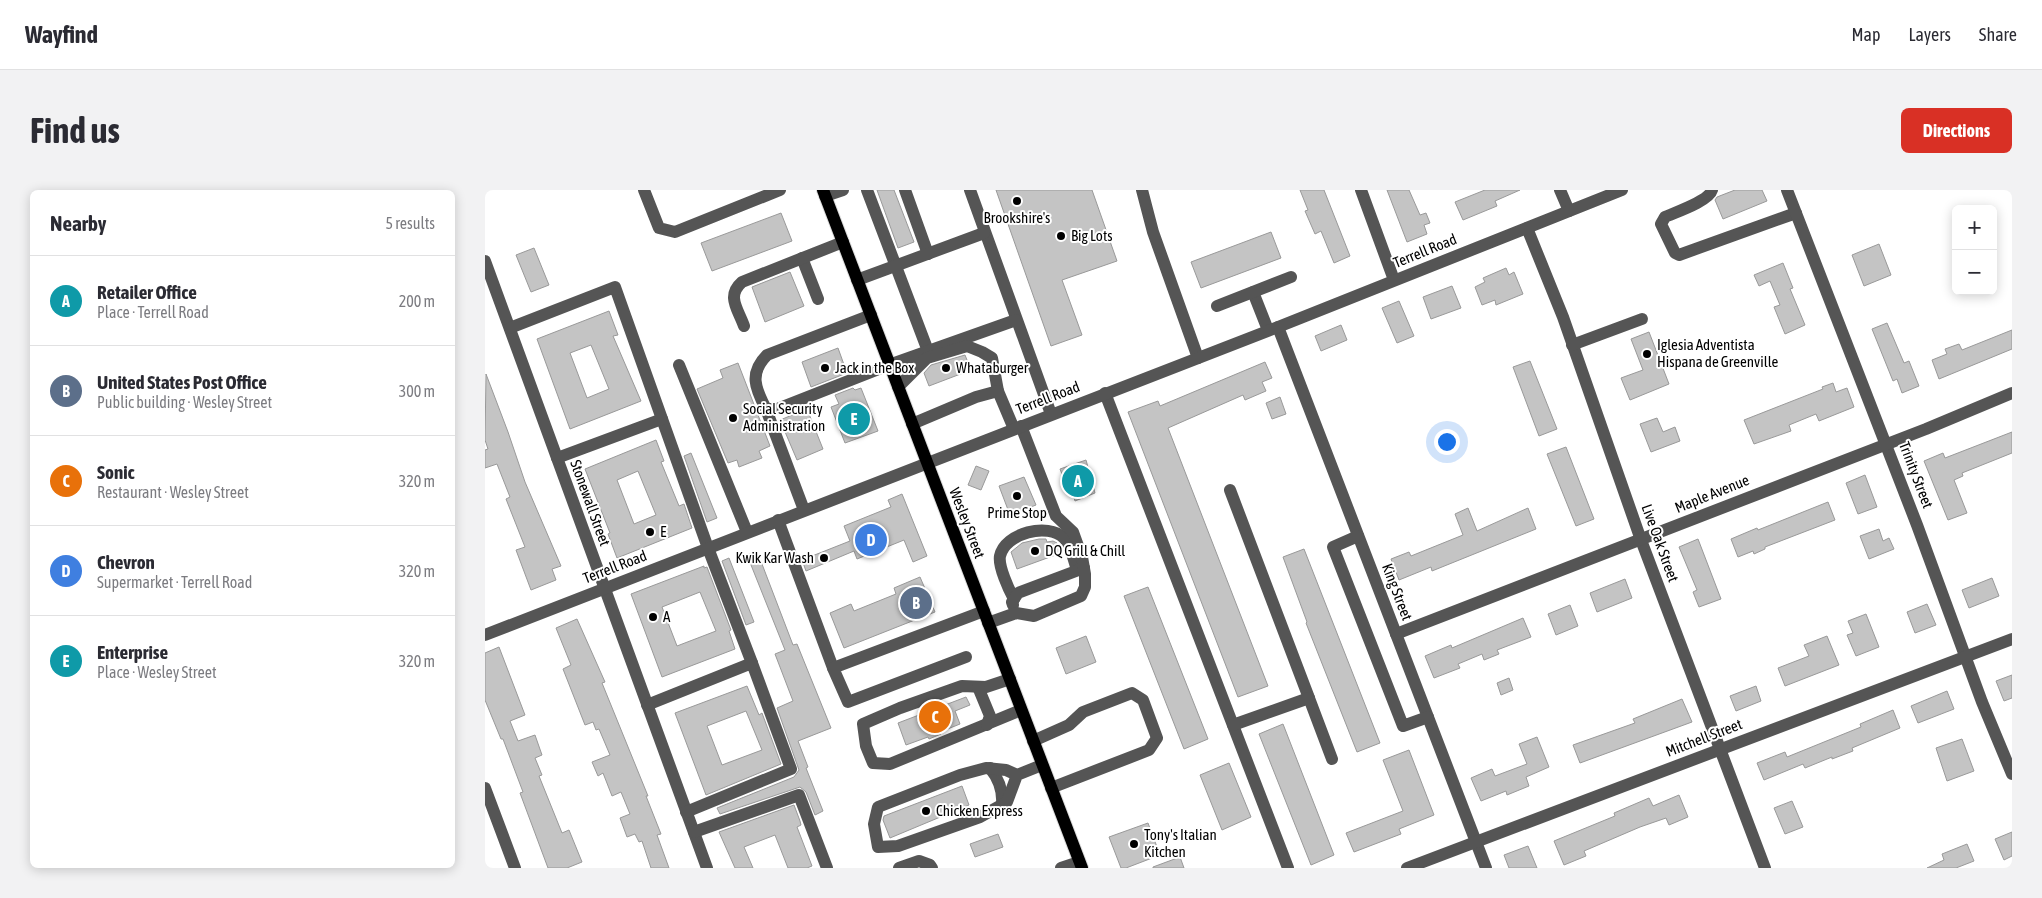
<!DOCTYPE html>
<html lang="en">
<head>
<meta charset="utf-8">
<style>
  :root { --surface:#fff; --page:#f2f2f3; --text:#2b2b33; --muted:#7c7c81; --line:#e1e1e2; --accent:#d93025 }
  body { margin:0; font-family:"Asap Condensed",sans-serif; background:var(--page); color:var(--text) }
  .controls { position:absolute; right:15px; top:15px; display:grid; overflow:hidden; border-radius:8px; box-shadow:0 2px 12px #0003 }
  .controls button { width:45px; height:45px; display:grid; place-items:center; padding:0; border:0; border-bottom:1px solid var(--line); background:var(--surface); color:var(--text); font:25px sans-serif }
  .you { position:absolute; left:961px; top:251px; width:18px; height:18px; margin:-12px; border:4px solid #fff; border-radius:50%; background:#1a73e8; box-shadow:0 0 0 8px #1a73e833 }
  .badge { display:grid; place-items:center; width:32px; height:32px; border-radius:50%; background:var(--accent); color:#fff; font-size:16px; font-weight:700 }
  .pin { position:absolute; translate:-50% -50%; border:2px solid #fff; box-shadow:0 1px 5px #0006 }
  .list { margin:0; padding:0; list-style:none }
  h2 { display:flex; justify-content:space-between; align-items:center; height:65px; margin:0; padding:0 20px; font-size:21px }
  h2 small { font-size:16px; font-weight:400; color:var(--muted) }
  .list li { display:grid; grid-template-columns:32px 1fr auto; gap:15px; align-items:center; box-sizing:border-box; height:90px; padding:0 20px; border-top:1px solid var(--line) }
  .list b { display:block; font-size:19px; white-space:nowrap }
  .list p { margin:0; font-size:16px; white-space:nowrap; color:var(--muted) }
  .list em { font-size:16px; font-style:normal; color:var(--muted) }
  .map { position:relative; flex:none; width:1527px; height:678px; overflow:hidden; border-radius:8px }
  header { display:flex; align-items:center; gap:30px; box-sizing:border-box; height:70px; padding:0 25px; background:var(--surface); border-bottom:1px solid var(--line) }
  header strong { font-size:24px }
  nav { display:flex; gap:28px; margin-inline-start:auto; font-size:18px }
  .intro { display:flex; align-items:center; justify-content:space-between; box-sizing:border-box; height:120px; padding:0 30px }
  h1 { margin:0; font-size:35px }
  .button { padding:12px 22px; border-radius:8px; background:var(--accent); color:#fff; font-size:18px; font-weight:700 }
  main { display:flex; gap:30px; padding:0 30px }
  aside { flex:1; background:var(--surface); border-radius:8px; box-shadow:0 2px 12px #0003 }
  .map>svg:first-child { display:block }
</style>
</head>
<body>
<header>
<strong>Wayfind</strong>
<nav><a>Map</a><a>Layers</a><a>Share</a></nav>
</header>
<div class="intro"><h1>Find us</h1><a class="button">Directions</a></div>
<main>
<aside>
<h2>Nearby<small>5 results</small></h2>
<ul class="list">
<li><span class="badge" style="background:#0f9aa8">A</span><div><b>Retailer Office</b><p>Place · Terrell Road</p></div><em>200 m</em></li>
<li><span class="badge" style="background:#5c6f8a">B</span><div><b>United States Post Office</b><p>Public building · Wesley Street</p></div><em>300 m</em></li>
<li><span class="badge" style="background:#e8710a">C</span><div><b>Sonic</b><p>Restaurant · Wesley Street</p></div><em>320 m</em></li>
<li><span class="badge" style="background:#3f7fe0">D</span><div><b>Chevron</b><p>Supermarket · Terrell Road</p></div><em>320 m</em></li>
<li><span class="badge" style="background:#0f9aa8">E</span><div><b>Enterprise</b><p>Place · Wesley Street</p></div><em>320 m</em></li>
</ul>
</aside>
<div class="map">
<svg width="1527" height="678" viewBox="0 0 1527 678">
  <rect width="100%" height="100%" fill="#fff"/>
  <!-- building -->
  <g fill="#c4c4c4" stroke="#999" fill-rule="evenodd">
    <path d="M392,0H409L429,52L413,58Z"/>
    <path d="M511,0H607L632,71L577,90L597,145L566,156Z"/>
    <path d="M815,0H839L865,66L849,73L836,41L830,44L820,21L823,20Z"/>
    <path d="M902,0H924L935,25L941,23L945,33L939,35L942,44L922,52Z"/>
    <path d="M1000,0H1035L1010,11L1012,16L978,30L970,12Z"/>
    <path d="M1250,0H1277L1282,11L1238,29L1230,10L1232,7Z"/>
    <path d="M296,23L307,51L227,81L216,53Z"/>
    <path d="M786,42L796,68L716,98L706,72Z"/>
    <path d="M1394,54L1406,85L1379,96L1367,65Z"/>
    <path d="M49,58L64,95L46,102L31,65Z"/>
    <path d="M1298,73L1308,98L1305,99L1320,135L1300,144L1289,117L1295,115L1285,91L1274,96L1269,85Z"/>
    <path d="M1021,78L1024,85L1029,82L1038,104L1011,115L1010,110L997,115L990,97L1000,92L998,88Z"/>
    <path d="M305,82L319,116L280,132L267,97Z"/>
    <path d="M967,96L976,118L946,129L938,107Z"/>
    <path d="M914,111L929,146L912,153L897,118Z"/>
    <path d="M124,121L133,145L128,146L156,211L85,239L52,149ZM106,155L124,199L102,208L85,163Z"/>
    <path d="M1402,133L1419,173L1424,171L1434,196L1417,203L1412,189L1408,191L1387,139Z"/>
    <path d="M856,135L862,150L836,161L830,146Z"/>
    <path d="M1527,140V159L1454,189L1447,170L1462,164L1460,159L1474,154L1477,160Z"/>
    <path d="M1164,142L1184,194L1145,210L1136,188L1158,180L1146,149Z"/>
    <path d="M353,158L362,183L326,197L317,172Z"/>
    <path d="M480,165L486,180L444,196L439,183L446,175Z"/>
    <path d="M1045,171L1072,239L1054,246L1028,177Z"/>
    <path d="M780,172L787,188L777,192L781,201L760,210L758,205L683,238L783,496L753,507L643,222L673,211L675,216Z"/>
    <path d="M253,173L285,256L274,261L277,268L254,277L252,270L243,273L212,199L238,188L235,180Z"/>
    <path d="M1,184L23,242L40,292L76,376L67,379L71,390L46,400L31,360L40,357L21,309L25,307L12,274L0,278V260L3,259L0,250Z"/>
    <path d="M1348,193L1351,202L1362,198L1369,217L1334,231L1331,224L1304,235L1306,241L1269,254L1259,230L1338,199L1337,197Z"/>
    <path d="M368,198L370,200L376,198L393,241L360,253L346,217L354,214L350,205Z"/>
    <path d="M795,207L801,224L787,229L781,213Z"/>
    <path d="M322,219L338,259L312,270L295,230Z"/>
    <path d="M1172,228L1178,242L1190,237L1195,251L1166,262L1155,234Z"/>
    <path d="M1527,242V263L1477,283L1478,286L1469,290L1482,323L1463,330L1439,271L1458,263L1460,268Z"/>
    <path d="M171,250L179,271L176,272L194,316L199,314L207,338L132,368L123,344L125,343L100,279ZM153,281L171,325L149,334L132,290Z"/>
    <path d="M1081,257L1109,329L1091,336L1062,264Z"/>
    <path d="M206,263L232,328L222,332L199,266Z"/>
    <path d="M601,270L610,303L590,311L585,295L582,297L575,279Z"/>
    <path d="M491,276L504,281L496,300L483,295Z"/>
    <path d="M1380,285L1392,317L1373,324L1361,293Z"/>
    <path d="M539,287L551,315L525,325L514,296Z"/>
    <path d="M417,304L442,366L428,372L419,350L372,369L369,361L321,381L317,370L365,351L359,336L406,317L403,310Z"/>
    <path d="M1343,312L1350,330L1280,357V359L1269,364L1268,361L1253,367L1246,349L1272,338L1273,340Z"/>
    <path d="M983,318L992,341L1043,318L1051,339L947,381L946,377L914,390L906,369L924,362L926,366L978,345L970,324Z"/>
    <path d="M1394,339L1398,351L1404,348L1409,359L1384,369L1375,346Z"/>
    <path d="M554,349H561L562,352L568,351L572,353L576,363L532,379L526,362L537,353Z"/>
    <path d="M1213,349L1236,409L1214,417L1208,402L1212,400L1194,357Z"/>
    <path d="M819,359L895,553L872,562L821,433L822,432L798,367Z"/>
    <path d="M272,361L308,455L312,454L346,538L313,551L323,577L321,578L338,621L330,625L321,602L315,597L235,624L232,618L309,587L314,580L292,518L308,511L290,464L300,460L262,365Z"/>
    <path d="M244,368L269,432L261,435L237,371Z"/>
    <path d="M219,376V378L222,377L246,440L244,441L250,459L177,487L146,404ZM215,402L231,441L192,456L177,417Z"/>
    <path d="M435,387L450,422L359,458L345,423L366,414L369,421L411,404L409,398Z"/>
    <path d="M1507,388L1514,406L1484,418L1477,400Z"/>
    <path d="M1140,389L1147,408L1112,422L1105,403Z"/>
    <path d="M663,397L723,549L699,559L639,406Z"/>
    <path d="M1442,414L1451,435L1430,443L1422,422Z"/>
    <path d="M1085,415L1093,436L1071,445L1063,424Z"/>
    <path d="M1381,424L1394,457L1371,466L1362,445L1368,443L1363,431Z"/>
    <path d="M1038,428L1046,447L1012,460L1014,464L999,470L997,464L973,474L975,478L949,488L940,466L966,455L967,458Z"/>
    <path d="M92,429L120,492L117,493L163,606H161L176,644L172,645L184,678H166L157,651L154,652L150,644L142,647L135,628L145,624L136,602L127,606L118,583L113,586L107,572L125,565L114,539L111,540L108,532L100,535L78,479L86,475L71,438Z"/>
    <path d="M601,446L611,472L581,484L571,458Z"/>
    <path d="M1342,446L1354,475L1300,496L1293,478L1324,466L1319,455Z"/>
    <path d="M14,457L40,525L25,531L33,551L50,545L57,565L50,568L57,585L54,586L77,643L84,640L97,672L82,678H63L35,603L38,602L18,549H16L0,510V463Z"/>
    <path d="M1527,485V508L1519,511L1511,491Z"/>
    <path d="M1024,488L1028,500L1016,505L1012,493Z"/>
    <path d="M262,496L274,525L277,523L296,574L221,605L190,523ZM261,521L277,560L237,575L222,536Z"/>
    <path d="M1271,496L1276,511L1251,521L1245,506Z"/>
    <path d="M1462,501L1469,519L1433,533L1426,516Z"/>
    <path d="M481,507L485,515L470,521L475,534L455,542L456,544L444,549L443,547L421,555L413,533Z"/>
    <path d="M1197,509L1207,532L1095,573L1088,555L1150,533L1148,529Z"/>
    <path d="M1408,520L1415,538L1367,558L1368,561L1347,569V567L1320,578L1318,574L1279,590L1272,573L1300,562L1302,567L1376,537L1375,534Z"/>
    <path d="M798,534L849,665L826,675L774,544Z"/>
    <path d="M1052,547L1064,577L1041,587L1044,596L1022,605L1021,601L996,611L986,588L1007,579L1010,586L1042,574L1034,554Z"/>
    <path d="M1477,549L1489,581L1462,591L1451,558Z"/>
    <path d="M924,560L949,625L914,639L916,644L869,662L861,643L918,621L898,570Z"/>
    <path d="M744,573L766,627L737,640L715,585Z"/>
    <path d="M477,596L484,615L405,648L398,630L399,626Z"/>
    <path d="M1194,605L1203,627L1184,635L1181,628L1155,637L1099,661L1101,666L1079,675L1069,651L1130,626L1129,623L1164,608L1168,616Z"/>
    <path d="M1307,611L1318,637L1300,644L1289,618Z"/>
    <path d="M309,615L315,631L316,635L312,637L327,676L322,678H303L290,645L259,657L268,678H250L234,642Z"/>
    <path d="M663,633L675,665L641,678H636L624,647Z"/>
    <path d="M1527,642V666L1519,670L1510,649Z"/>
    <path d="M513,644L518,657L490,667L485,654Z"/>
    <path d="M1482,654L1489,671L1471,678H1442L1459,670L1457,664Z"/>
    <path d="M1043,656L1052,678H1024L1019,665Z"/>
    <path d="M695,667L699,678H668V677Z"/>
  </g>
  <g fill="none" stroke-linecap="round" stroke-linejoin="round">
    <!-- major casing -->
    <g stroke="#dbdbdb" stroke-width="14">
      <path id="major" d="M338,0L597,678"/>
    </g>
    <!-- minor -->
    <g stroke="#555" stroke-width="12">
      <path d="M159,0L174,38L190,42L295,0"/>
      <path d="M382,0L443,161"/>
      <path d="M420,0L443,64"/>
      <path d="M485,0L566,224"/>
      <path d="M657,0L668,42L713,168"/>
      <path d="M876,0L909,90"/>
      <path d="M1075,0L1084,21"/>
      <path d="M1227,0C1224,11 1191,22 1180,27L1176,34L1190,63L1194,65L1311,23"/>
      <path d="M1302,0L1432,335L1497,512L1527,584"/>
      <path d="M340,6L358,0"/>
      <path d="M1042,38L1078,127L1156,350L1280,678"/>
      <path d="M317,68L333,109"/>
      <path d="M0,71L222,678"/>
      <path d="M372,90L499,43"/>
      <path d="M768,102L783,140"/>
      <path d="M732,116L806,87"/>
      <path d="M386,125L282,165C264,183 270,198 281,219H292L404,175L531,130"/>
      <path d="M259,136C253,119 241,106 257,92L358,52"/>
      <path d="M793,137L1001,678"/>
      <path d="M25,138L130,97L223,358L267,473"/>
      <path d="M1087,155L1157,129"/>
      <path d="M194,175L262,342"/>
      <path d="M413,197L442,168L482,156L497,162L507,168L513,201"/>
      <path d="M620,203L803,678"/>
      <path d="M281,219L319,320"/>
      <path d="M427,234L491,207L513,201L529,239"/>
      <path d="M72,268L177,229"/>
      <path d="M745,300L824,508"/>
      <path d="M293,330L348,478"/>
      <path d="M873,346L848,357L918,536L943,527"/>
      <path d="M529,409C524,400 513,376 515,366C520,343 563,332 579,348C586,355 589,371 592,380"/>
      <path d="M528,415L527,412L533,403L599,378"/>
      <path d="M503,433L531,423L549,426L596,406L600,397V384L597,367L588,342L571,326L536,236"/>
      <path d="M911,444L1441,239L1527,203"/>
      <path d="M0,445L793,137L1137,0"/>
      <path d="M481,467L363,512L348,478L499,421"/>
      <path d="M525,489L501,497L477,496L415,518L378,534L381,556L388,573L405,574L536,520"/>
      <path d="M493,497L505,526L502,535"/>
      <path d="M162,515L267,473L306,579L201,622"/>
      <path d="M748,535L824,508L847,569"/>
      <path d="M548,551L584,535L598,522L647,503L658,510L672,548L664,560L566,598"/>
      <path d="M505,578C513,588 518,601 517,614"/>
      <path d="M532,585L522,612L495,627L413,656L393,657L389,634L393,617L475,585L501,578L521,580L532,585L557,575"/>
      <path d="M0,598L30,678"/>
      <path d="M209,642L314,605L342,678"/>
      <path d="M414,678L434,671L445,675L447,678"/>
      <path d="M576,678L594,672"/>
      <path d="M922,678L1527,449"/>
    </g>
    <!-- major -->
    <use href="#major" stroke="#000" stroke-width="12"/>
  </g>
  <!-- markers -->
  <g fill="#000" stroke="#fff" stroke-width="2">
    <circle cx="532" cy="11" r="5"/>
    <circle cx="576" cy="46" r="5"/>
    <circle cx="1162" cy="164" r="5"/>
    <circle cx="340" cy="178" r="5"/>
    <circle cx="461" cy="178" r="5"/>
    <circle cx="248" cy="228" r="5"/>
    <circle cx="532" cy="306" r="5"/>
    <circle cx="165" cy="342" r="5"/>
    <circle cx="550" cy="361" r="5"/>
    <circle cx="339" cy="368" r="5"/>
    <circle cx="168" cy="427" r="5"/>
    <circle cx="441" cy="621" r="5"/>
    <circle cx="649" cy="654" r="5"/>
  </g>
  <g text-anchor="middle" stroke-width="4" stroke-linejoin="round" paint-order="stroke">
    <!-- poi labels -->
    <g font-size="15" fill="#000" stroke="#fff" text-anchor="start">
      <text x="532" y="33" text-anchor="middle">Brookshire's</text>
      <text x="586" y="51">Big Lots</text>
      <text x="1172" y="160">Iglesia Adventista<tspan x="1172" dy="17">Hispana de Greenville</tspan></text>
      <text x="350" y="183">Jack in the Box</text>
      <text x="471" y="183">Whataburger</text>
      <text x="258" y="224">Social Security<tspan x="258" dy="17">Administration</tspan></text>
      <text x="532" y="328" text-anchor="middle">Prime Stop</text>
      <text x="175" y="347">E</text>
      <text x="560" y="366">DQ Grill &amp; Chill</text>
      <text x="329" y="373" text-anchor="end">Kwik Kar Wash</text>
      <text x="178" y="432">A</text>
      <text x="451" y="626">Chicken Express</text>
      <text x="659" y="650">Tony's Italian<tspan x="659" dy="17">Kitchen</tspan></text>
    </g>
    <!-- street labels -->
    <g font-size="15" fill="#000" stroke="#fff">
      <text transform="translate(940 61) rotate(-22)" y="5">Terrell Road</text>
      <text transform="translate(563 208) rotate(-21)" y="5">Terrell Road</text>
      <text transform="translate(1431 285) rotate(69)" y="5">Trinity Street</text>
      <text transform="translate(1227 304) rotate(-22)" y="5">Maple Avenue</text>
      <text transform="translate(105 313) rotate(70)" y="5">Stonewall Street</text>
      <text transform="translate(482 333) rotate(69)" y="5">Wesley Street</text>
      <text transform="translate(1175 353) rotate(70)" y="5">Live Oak Street</text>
      <text transform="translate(130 377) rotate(-21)" y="5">Terrell Road</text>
      <text transform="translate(912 402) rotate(69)" y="5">King Street</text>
      <text transform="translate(1219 548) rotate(-21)" y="5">Mitchell Street</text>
    </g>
  </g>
</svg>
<div class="controls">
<button>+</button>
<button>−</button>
</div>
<div class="you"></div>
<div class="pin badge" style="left:593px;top:291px;background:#0f9aa8">A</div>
<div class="pin badge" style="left:431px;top:413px;background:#5c6f8a">B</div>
<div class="pin badge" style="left:450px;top:527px;background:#e8710a">C</div>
<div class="pin badge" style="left:386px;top:350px;background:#3f7fe0">D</div>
<div class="pin badge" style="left:369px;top:229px;background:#0f9aa8">E</div>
</div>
</main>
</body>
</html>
